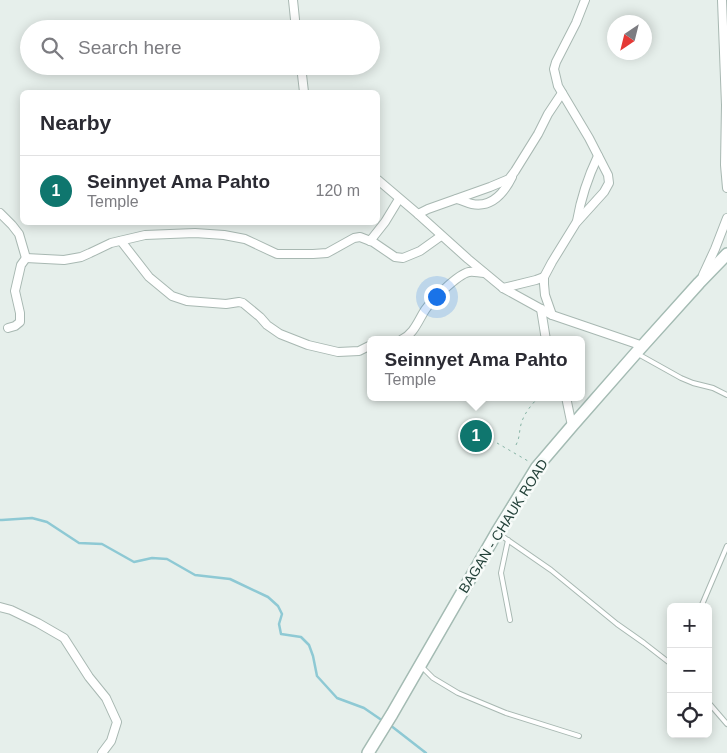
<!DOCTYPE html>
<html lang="en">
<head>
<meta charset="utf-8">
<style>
  :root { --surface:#fff; --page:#f7f7f7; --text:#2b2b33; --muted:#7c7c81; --line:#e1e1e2; --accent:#0f766e }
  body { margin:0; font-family:Helvetica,sans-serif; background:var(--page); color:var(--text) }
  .controls { position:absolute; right:15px; bottom:15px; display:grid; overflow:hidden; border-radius:8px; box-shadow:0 2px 12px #0003 }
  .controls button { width:45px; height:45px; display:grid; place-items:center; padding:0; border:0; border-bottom:1px solid var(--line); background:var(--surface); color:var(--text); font:25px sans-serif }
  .compass { position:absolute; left:607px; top:15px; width:45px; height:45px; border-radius:50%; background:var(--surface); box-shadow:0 2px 12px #0003; rotate:215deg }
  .you { position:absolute; left:436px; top:296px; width:18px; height:18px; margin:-12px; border:4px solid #fff; border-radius:50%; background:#1a73e8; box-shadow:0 0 0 8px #1a73e833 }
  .badge { display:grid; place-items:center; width:32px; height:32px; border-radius:50%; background:var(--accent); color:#fff; font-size:16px; font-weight:700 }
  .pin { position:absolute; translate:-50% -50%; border:2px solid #fff; box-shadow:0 1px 5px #0006 }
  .popup { position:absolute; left:367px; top:336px; width:218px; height:65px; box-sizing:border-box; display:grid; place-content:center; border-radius:8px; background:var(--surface); filter:drop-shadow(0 1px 4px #0005); font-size:16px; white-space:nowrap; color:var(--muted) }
  .popup b { font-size:19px; color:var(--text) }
  .popup::after { content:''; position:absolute; left:50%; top:100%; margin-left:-10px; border:10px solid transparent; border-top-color:var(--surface) }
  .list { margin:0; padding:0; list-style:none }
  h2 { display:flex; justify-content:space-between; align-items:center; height:65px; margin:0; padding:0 20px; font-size:21px }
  h2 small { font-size:16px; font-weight:400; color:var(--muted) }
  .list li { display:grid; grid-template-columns:32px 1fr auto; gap:15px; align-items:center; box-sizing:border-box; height:70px; padding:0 20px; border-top:1px solid var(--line) }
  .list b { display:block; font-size:19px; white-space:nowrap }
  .list p { margin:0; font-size:16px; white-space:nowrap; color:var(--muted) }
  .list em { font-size:16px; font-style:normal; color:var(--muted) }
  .icon { flex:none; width:28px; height:28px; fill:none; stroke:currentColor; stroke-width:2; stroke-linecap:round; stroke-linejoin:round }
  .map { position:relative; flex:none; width:727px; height:753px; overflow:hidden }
  .search { position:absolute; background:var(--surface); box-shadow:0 2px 12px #0003; left:20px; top:20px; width:360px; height:55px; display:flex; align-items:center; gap:12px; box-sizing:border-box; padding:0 18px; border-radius:28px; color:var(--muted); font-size:19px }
  .panel { position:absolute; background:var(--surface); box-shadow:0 2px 12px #0003; left:20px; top:90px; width:360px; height:135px; border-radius:8px }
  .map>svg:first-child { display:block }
</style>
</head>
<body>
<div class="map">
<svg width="727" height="753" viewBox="0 0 727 753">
  <rect width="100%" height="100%" fill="#e6efeb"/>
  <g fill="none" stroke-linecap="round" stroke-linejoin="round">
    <!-- stream -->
    <g stroke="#8ec9d4" stroke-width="2.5">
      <path d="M0,520H2L32,518L47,522L79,543L102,544L134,562L152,558L167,559L195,575L230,579L268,597L278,606L282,614L279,624L281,634L301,637L309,645L313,656L317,676L337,698L364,708L383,721"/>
      <path d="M390,725L426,753"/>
    </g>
    <!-- lane casing -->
    <g stroke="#a8b8b2" stroke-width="6">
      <g id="lane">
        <path d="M638,354L681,378L693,383L713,388L727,395"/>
        <path d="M499,534L551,570L617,624L644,643L671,664"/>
        <path d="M508,540L501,573L510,620"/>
        <path d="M701,607L727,546"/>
        <path d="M421,666L433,678L458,693L506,713L579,736"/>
        <path d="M708,702L727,724"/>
      </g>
    </g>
    <!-- street casing -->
    <g stroke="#a8b8b2" stroke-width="10">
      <g id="street">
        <path d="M293,0L296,29"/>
        <path d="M722,0L726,105L725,165L727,188"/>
        <path d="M301,66L304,92"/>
        <path d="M378,180L418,214L468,259L503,288L552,315L643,346"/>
        <path d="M457,199C462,200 467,203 472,204C492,208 504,193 512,177"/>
        <path d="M0,213L12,225L19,234L26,258"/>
        <path d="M418,214L428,209L490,187L509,179L515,171L538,134L548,114L562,93"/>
        <path d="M577,221C581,198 588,177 598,156"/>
        <path d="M121,241L149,277L172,296L187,301L226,304L239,302L243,303L260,317L267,325L280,334L308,345L338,352L359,351L371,345"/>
        <path d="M370,241L385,222L399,199"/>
        <path d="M26,258L64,260L81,257L90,253L111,243L145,235L195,233L224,235L245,239L277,254H313L327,253L354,238L360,237L373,242L395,257L403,258L420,251L441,236"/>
        <path d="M703,275L715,249L727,218"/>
        <path d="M503,288L536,280L544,277"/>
        <path d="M541,309L546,340"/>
        <path d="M552,315L545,295L544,284V277L552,262L576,223L604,192L609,183L608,175L589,138L558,86L554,69L556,62L576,23L585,0"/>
        <path d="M8,328L15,326L20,322V313L15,291L21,265L26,258"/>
        <path d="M401,340C414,334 418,321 425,310C431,301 458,274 469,272C474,271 479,273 484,273"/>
        <path d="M566,397L572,426"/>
        <path d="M0,607L11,610L38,623L64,638L89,677L106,698L117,722L111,741L102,753"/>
      </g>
    </g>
    <!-- secondary casing -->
    <g stroke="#a4bbb3" stroke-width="14">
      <path id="secondary" d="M368,753L392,714L497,532L537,467L572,426L636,353L699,283L727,254"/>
    </g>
    <!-- path -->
    <g stroke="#86b3a5" stroke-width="1" stroke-dasharray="2.5 4" stroke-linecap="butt">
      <path d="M497,443L528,461"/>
      <path d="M516,445C519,439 519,436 520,429C522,416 530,406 539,397"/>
    </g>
    <!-- lane -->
    <use href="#lane" stroke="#fff" stroke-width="4"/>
    <!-- street -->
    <use href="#street" stroke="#fff" stroke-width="8"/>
    <!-- secondary -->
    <use href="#secondary" stroke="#fff" stroke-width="11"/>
  </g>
  <g text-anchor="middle" stroke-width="5" stroke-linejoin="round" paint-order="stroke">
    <!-- street labels -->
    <g font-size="14" fill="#24423a" stroke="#f7fbf9">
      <text transform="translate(503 526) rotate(-58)" y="5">BAGAN - CHAUK ROAD</text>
    </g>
  </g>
</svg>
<div class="controls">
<button>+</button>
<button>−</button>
<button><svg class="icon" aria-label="locate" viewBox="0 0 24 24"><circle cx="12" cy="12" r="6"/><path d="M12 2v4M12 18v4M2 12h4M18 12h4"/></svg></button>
</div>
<svg class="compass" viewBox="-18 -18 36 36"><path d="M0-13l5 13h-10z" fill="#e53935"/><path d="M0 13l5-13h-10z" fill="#7c7c81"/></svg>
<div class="you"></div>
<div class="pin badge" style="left:476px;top:436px">1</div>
<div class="popup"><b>Seinnyet Ama Pahto</b>Temple</div>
<div class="search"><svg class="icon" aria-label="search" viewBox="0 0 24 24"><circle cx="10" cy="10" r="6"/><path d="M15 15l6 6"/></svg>Search here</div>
<section class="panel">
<h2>Nearby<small></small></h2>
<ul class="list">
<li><span class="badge">1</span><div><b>Seinnyet Ama Pahto</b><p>Temple</p></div><em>120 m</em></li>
</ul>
</section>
</div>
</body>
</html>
